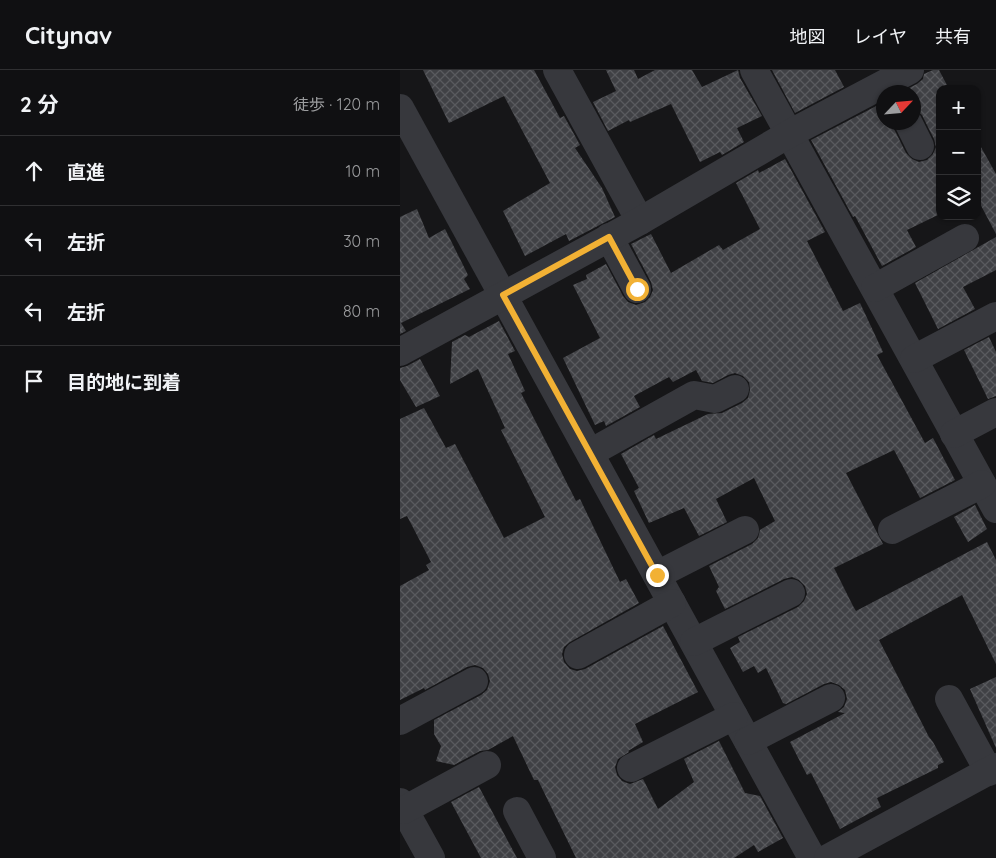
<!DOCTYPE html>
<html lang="ja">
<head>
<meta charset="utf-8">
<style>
  :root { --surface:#101012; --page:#1e1e20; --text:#f1f3f6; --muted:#9c9d9f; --line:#303032 }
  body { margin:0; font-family:Quicksand,"Noto Sans JP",sans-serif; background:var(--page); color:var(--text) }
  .controls { position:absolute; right:15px; top:15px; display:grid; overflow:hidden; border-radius:10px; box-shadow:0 1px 4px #0004 }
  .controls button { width:45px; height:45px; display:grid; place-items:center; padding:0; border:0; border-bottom:1px solid var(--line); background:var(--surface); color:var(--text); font:25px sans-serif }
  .compass { position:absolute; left:476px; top:15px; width:45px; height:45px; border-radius:50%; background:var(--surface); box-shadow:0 1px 4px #0004; rotate:64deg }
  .stop { position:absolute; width:15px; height:15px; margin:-11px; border:4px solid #f2b134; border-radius:50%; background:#fff }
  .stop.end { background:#f2b134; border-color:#fff; box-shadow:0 1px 5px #0008 }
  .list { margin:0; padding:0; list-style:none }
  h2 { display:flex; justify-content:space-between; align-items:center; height:65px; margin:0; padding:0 20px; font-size:21px }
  h2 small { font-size:16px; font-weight:400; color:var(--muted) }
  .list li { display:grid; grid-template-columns:32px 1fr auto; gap:15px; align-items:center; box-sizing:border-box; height:70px; padding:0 20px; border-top:1px solid var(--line) }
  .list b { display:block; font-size:19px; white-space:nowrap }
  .list em { font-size:16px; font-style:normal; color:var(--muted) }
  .icon { flex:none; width:28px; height:28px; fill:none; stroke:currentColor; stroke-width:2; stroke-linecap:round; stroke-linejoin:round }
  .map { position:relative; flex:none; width:596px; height:788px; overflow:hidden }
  header { display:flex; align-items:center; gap:30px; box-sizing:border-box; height:70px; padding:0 25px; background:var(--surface); border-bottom:1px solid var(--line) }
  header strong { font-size:24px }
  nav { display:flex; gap:28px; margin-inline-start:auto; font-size:18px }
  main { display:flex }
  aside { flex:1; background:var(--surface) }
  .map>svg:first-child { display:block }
</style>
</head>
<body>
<header>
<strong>Citynav</strong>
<nav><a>地図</a><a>レイヤ</a><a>共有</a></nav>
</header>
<main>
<aside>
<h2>2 分<small>徒歩 · 120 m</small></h2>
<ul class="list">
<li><svg class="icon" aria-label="ahead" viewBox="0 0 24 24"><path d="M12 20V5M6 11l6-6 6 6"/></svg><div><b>直進</b></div><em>10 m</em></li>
<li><svg class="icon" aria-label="left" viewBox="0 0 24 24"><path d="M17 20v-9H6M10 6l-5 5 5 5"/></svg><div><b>左折</b></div><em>30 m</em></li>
<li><svg class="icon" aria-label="left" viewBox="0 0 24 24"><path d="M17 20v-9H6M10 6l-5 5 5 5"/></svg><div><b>左折</b></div><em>80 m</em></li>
<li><svg class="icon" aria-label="arrive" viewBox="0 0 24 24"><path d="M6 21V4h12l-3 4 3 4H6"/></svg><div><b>目的地に到着</b></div></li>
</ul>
</aside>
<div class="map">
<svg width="596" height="788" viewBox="0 0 596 788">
  <defs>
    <pattern id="building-cross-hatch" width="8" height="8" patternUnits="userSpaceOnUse" patternTransform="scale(1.25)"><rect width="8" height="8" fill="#404145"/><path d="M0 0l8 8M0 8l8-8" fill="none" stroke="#595a5e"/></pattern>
  </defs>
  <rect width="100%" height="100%" fill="#161618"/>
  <!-- building -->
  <g fill="url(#building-cross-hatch)">
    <path d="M23,0H134L160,48L164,46L180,75L175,78L202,118L215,147L169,171L166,164L125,186L103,141L150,113L104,26L49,53Z"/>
    <path d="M206,0H234L238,9L255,0H292L302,17L338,0L340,8L362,46L337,58L344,72L322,85L320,82L300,92L271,34L230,52L229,50L208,61L193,32L216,21Z"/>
    <path d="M372,0H435L444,17L395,43Z"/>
    <path d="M533,0H539L549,19H540V144L507,160L516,177L482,196L455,146L453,147L411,70L484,32V52H493L494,59L506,83L512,89L519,92L527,90L533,84L536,77L534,69L522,45L514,38V22H501L517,14L523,9L524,4Z"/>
    <path d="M577,70L596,104V164L577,128Z"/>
    <path d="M385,89L425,162L407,171L443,241L460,233L483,282L477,285L525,373L533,368L555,410L520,428L494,380L446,403L483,474L434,498L453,536L456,541L587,472L596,490V594L562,525L479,570L529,667L533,672L544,692L538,695V698L477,728L481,737L440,759L411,703L407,705L390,672L445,643L438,642L444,637L447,629L445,620L439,615L431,612L424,614L386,634L383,633L366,598L358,603L354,596L343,602L330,578L340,572L338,567L398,537L404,531L407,524L405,516L399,510L392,507L384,509L325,539L316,521L319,517L309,496L352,474L358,468L360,460L375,451L354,408L316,429L327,452L299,466L284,438L249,453L234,421L239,418L221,384L254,365L256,369L308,344L322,343L342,333L348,328L350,320L349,312L343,306L335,303L328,305L313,313L302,311L296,300L273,312L269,307L234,326L240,337L206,356L204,351L195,355L163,288L200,268L173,215L187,209L186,205L206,194L223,226L228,232L236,235L245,232L250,227L253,220L251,212L231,174L251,164L271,203L319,175L323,180L360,159L336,113L358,100L359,103Z"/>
    <path d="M17,139L29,168L45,159L68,205L64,209L70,219L1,253L6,261L0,264V147Z"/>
    <path d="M596,167V200L563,217L575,239L538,259L515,213Z"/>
    <path d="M99,251L115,281L108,284L125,321L121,323L176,431L180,429L220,512L226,509L239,533L170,572L164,577L162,584L164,592L170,599L177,601L185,599L263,556L298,622L235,654L243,672L228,681L229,682L218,689L215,697L217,705L222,711L230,714L243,709L258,739L294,712L284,689L319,671L345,723L360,726L383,768L358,782L354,775L334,788H176L138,710H134L113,666L88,680L80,681L54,695L36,691L41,676L34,664V650L81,625L87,620L90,611L88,604L83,598L75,595L67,597L25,620L24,618L0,630V516L29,500L26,495L31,492L7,446L0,449V349L24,338L46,378L55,374L104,468L145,447L101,360L105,358L78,299L50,314L52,272L65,265L69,267Z"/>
    <path d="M589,267L596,282V326L588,329L564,280Z"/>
    <path d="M20,289L40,326L16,337L0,310V298L7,296Z"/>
    <path d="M575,435L587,459L568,472L554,447Z"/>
    <path d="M596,607V678L570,619Z"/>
    <path d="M79,717L117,788H81L51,732Z"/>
  </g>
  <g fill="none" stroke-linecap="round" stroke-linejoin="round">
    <!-- minor -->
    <g stroke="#37383d" stroke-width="28">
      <path d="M157,0L240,151"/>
      <path d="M354,0L596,439"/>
      <path d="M0,38L412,788"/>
      <path d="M508,52L520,76"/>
      <path d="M209,167L237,219"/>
      <path d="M475,218L565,168"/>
      <path d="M0,282L240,151L389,64L510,0"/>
      <path d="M514,289L596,246"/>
      <path d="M554,364L596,342"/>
      <path d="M190,383L294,325L315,329L335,319"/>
      <path d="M492,460L582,414"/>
      <path d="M257,505L345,460"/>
      <path d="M294,572L391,523"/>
      <path d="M178,585L272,533"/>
      <path d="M549,629L589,702"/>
      <path d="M0,651L74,611"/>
      <path d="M348,671L431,628"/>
      <path d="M231,698L334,646"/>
      <path d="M0,732L31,788"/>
      <path d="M4,740L87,695"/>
      <path d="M117,741L142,788"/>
      <path d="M428,788L596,697"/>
    </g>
  </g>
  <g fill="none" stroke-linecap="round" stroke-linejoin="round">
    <!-- route -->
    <path stroke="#f2b134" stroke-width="6" d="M237,219L209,167L103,225L257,505"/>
  </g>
</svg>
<div class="controls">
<button>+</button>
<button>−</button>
<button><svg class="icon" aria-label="layers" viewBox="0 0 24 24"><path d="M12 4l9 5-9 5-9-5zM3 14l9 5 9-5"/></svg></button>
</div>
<svg class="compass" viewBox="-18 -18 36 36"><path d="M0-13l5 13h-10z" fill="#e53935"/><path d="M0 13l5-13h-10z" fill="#9c9d9f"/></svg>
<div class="stop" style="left:237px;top:219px"></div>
<div class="stop end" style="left:257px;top:505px"></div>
</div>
</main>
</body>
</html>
